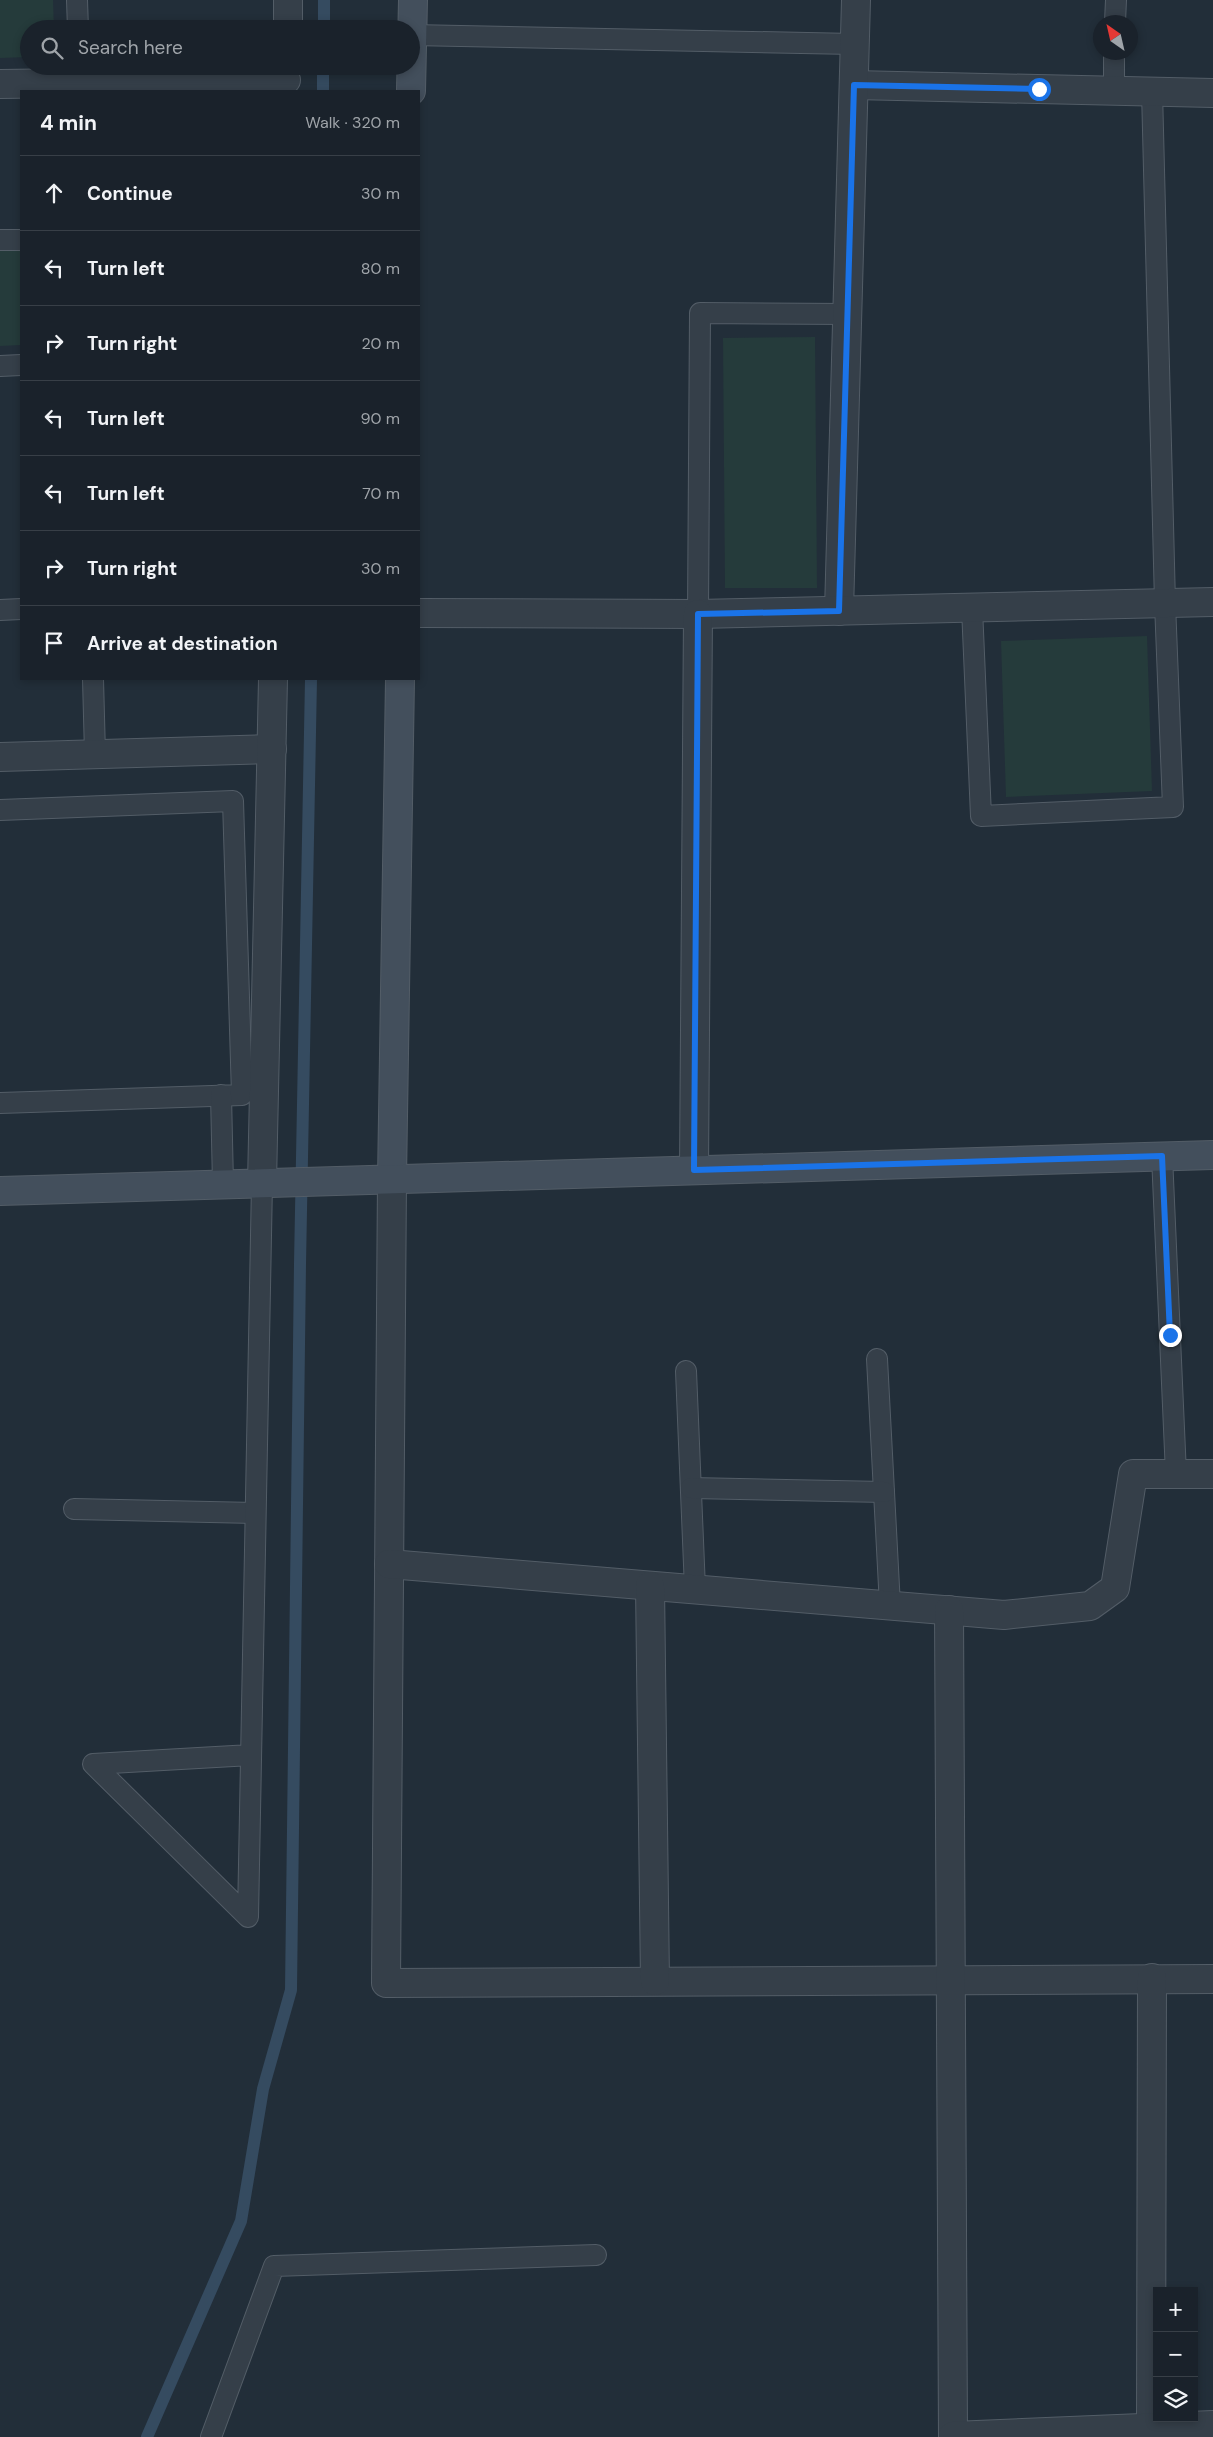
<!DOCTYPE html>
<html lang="en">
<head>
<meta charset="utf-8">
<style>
  :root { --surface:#1a222b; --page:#232a33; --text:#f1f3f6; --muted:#9fa4a9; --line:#383f47 }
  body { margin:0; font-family:"DM Sans",sans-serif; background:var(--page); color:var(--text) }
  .controls { position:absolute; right:15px; bottom:15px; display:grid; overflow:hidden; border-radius:0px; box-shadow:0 2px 8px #0003 }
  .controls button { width:45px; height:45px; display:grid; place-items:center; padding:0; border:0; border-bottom:1px solid var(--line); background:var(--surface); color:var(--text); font:25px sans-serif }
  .compass { position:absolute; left:1093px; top:15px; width:45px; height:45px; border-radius:50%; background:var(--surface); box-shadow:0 2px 8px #0003; rotate:326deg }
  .stop { position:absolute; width:15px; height:15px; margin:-11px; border:4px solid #1a73e8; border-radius:50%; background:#fff }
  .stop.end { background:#1a73e8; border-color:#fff; box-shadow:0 1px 5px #0008 }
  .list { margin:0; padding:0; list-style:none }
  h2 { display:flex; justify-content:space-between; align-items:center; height:65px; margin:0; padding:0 20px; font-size:21px }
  h2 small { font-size:16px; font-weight:400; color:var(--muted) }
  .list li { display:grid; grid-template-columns:32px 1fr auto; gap:15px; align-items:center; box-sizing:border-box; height:75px; padding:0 20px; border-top:1px solid var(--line) }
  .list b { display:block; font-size:19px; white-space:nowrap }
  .list em { font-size:16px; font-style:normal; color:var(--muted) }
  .icon { flex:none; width:28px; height:28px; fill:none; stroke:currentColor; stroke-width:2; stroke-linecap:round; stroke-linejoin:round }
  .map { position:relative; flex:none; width:1213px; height:2437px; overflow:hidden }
  .search { position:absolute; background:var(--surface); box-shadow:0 2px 8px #0003; left:20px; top:20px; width:400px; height:55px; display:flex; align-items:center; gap:12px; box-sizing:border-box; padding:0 18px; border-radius:28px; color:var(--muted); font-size:19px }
  .panel { position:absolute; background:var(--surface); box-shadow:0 2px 8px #0003; left:20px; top:90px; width:400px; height:590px; border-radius:0px }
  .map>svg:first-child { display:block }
</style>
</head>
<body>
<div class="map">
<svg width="1213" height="2437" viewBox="0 0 1213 2437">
  <rect width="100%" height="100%" fill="#222e39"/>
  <!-- green -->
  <g fill="#253b3b">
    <path d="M0,0H53L54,29H29V57L0,58Z"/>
    <path d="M21,248V345L0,346V249Z"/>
    <path d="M815,337L817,588H725L723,338Z"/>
    <path d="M1147,636L1152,791L1006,797L1001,641Z"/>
  </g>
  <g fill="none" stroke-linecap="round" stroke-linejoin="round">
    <!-- stream -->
    <g stroke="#354b60" stroke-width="12">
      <path d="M324,29V0"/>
      <path d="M323,91V66"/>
      <path d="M147,2437L241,2221L263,2089L291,1990L300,1264L311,679"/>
    </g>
    <!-- lane casing -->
    <g stroke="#535d67" stroke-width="22">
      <g id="lane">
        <path d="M77,0L78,29"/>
        <path d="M1115,22L1116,0"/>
        <path d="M412,35L854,44"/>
        <path d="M1114,91V52"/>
        <path d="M0,240H21"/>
        <path d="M0,366L21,365"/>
        <path d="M972,608L981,816L1173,807L1165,603L1152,91"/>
        <path d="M0,610L21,609"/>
        <path d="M698,614L700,313L848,314"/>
        <path d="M93,679L95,754"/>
        <path d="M0,810L233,801L242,1095L0,1103"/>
        <path d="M221,1095L223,1184"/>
        <path d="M1162,1156L1176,1474"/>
        <path d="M877,1359L890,1606"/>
        <path d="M686,1371L695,1589"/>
        <path d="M691,1488L884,1492"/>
        <path d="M74,1509L255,1513"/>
        <path d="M251,1755L93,1764L248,1917C253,1673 257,1428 262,1183"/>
        <path d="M211,2437L274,2266L596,2255"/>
      </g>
    </g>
    <!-- street casing -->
    <g stroke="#535d67" stroke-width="30">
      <g id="street">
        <path d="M288,29V0"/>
        <path d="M0,84L286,80"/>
        <path d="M854,85L1213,93"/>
        <path d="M839,611L856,0"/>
        <path d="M419,613L698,614L1213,602"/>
        <path d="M0,757L272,749"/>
        <path d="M694,1170L698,614"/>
        <path d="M392,1179L386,1983L1213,1979"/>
        <path d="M262,1183L273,679"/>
        <path d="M389,1564L1004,1615L1090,1606L1115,1588L1133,1474H1213"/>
        <path d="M650,1586L655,1981"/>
        <path d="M949,1610L953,2437"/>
        <path d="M1151,2427L1152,1978"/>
        <path d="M953,2436L1213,2425"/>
      </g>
    </g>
    <!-- secondary casing -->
    <g stroke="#535d67" stroke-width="30">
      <g id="secondary">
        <path d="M411,91L413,0"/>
        <path d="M392,1179L400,679"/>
        <path d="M0,1191L1213,1155"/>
      </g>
    </g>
    <!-- lane -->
    <use href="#lane" stroke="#353f49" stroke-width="20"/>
    <!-- street -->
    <use href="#street" stroke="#353f49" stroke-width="28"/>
    <!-- secondary -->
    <use href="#secondary" stroke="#434f5c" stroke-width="28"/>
  </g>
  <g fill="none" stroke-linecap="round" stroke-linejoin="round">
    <!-- route -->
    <path stroke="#1a73e8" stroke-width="6" d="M1039,89L854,85L839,611L698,614L694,1170L1162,1156L1170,1335"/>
  </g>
</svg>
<div class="controls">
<button>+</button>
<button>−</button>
<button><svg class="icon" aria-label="layers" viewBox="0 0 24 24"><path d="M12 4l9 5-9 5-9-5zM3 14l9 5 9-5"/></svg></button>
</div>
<svg class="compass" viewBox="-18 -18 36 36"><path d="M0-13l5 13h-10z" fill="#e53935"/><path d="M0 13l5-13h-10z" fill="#9fa4a9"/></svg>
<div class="stop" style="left:1039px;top:89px"></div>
<div class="stop end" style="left:1170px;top:1335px"></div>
<div class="search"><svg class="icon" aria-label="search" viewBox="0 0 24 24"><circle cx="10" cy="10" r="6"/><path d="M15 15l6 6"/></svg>Search here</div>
<section class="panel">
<h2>4 min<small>Walk · 320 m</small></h2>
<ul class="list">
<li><svg class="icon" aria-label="ahead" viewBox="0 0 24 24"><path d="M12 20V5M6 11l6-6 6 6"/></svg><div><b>Continue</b></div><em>30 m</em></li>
<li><svg class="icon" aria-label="left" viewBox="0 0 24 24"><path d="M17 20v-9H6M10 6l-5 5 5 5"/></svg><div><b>Turn left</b></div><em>80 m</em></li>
<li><svg class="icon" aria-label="right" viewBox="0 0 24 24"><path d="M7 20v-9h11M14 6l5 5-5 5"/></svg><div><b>Turn right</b></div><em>20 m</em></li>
<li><svg class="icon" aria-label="left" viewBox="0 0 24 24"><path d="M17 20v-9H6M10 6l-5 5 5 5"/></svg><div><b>Turn left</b></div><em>90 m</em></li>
<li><svg class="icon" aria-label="left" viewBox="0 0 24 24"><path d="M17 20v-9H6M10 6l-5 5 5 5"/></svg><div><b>Turn left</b></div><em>70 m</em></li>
<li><svg class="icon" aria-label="right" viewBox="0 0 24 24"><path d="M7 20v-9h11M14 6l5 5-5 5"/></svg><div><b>Turn right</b></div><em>30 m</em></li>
<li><svg class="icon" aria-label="arrive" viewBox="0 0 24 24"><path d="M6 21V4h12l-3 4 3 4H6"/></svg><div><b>Arrive at destination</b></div></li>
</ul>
</section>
</div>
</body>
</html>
